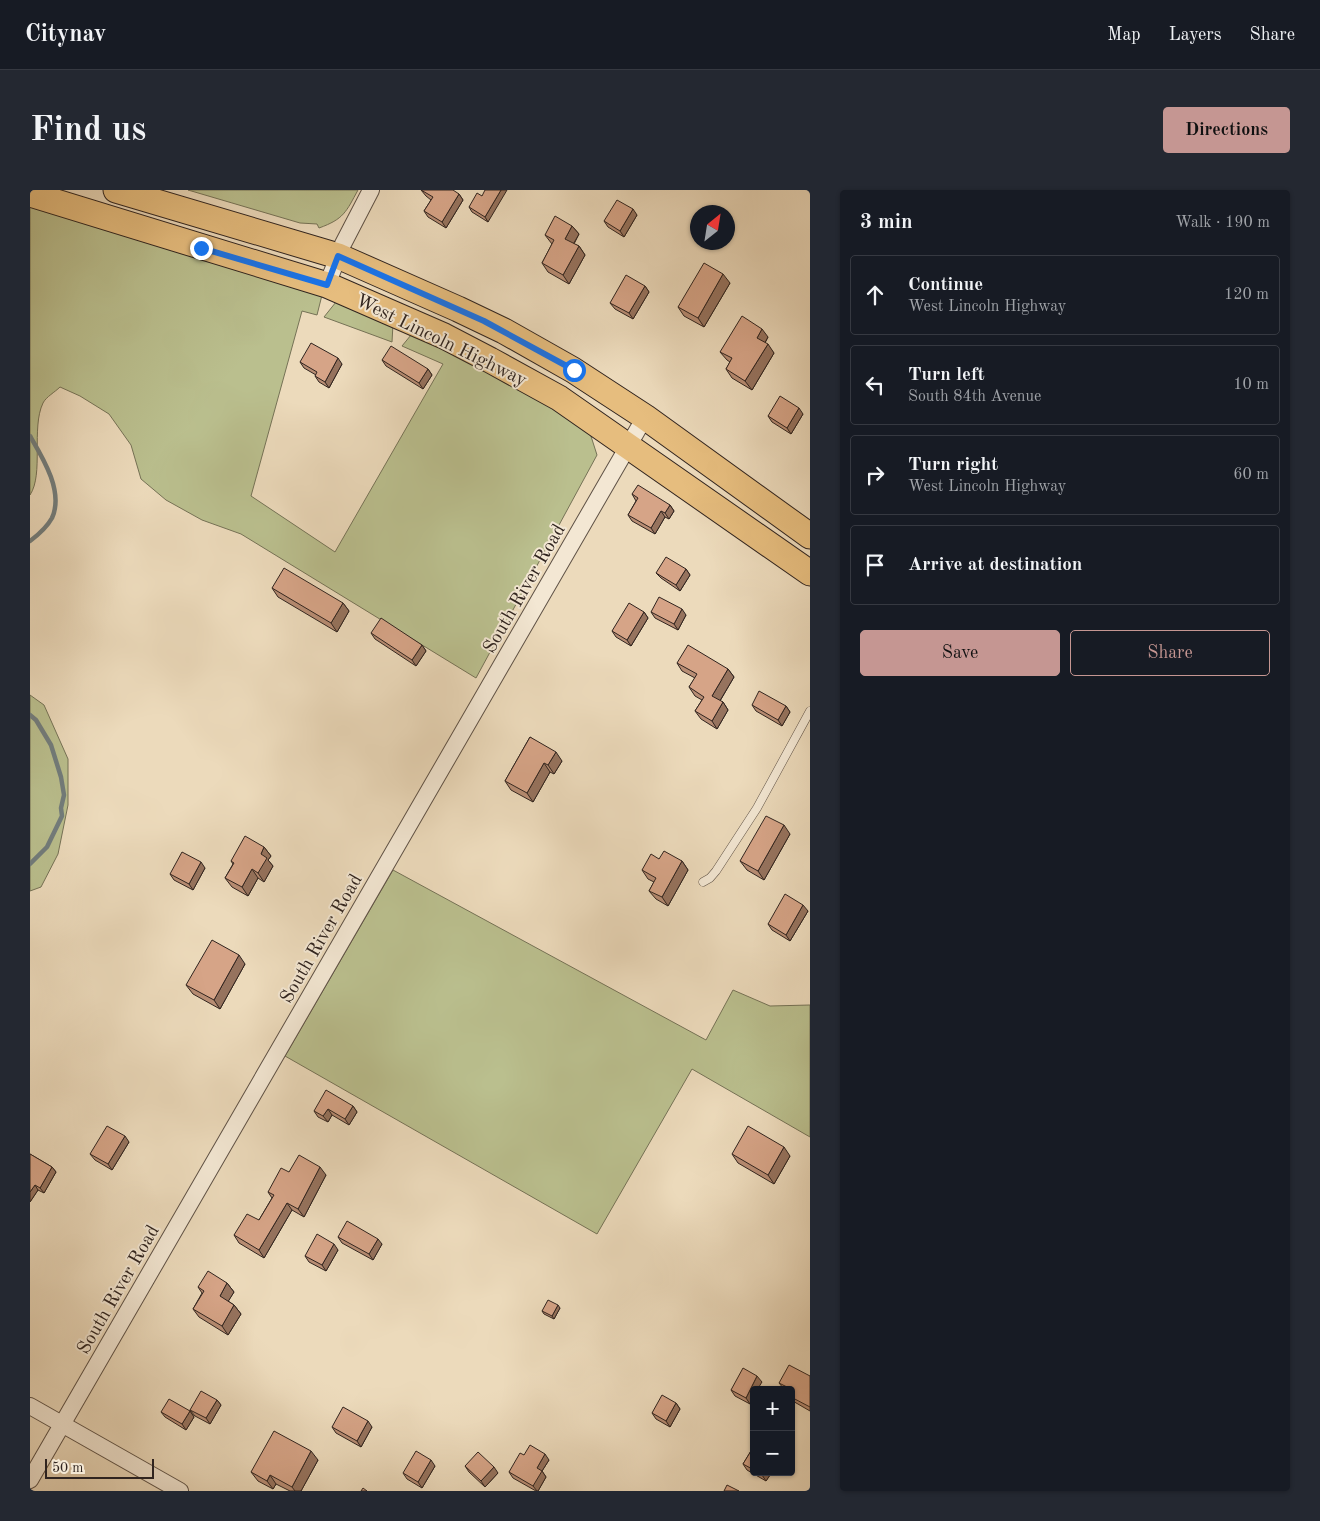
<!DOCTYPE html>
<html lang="en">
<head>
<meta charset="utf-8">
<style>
  :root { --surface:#171b24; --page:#242831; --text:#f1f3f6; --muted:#9ea1a6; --line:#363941; --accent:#c59692 }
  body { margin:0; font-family:"Old Standard TT",serif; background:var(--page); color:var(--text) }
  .controls { position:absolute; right:15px; bottom:15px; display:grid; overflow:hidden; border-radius:5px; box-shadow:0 1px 4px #0004 }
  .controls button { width:45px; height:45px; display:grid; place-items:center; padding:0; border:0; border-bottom:1px solid var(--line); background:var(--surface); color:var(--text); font:25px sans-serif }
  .compass { position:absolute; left:660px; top:15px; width:45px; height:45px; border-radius:50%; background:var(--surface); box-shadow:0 1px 4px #0004; rotate:30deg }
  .scale { position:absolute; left:15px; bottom:12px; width:109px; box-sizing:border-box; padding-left:5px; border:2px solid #30241f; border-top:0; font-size:14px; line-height:18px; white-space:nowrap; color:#30241f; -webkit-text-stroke:4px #f3e7d3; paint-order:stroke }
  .stop { position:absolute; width:15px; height:15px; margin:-11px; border:4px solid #1a73e8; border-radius:50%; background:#fff }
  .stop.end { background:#1a73e8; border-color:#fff; box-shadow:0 1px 5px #0008 }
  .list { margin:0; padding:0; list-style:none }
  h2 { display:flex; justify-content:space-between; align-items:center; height:65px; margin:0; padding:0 20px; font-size:21px }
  h2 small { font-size:16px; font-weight:400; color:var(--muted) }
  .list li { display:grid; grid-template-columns:32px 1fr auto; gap:15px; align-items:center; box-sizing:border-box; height:80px; margin:0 10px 10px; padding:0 10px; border:1px solid var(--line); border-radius:5px }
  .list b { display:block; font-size:19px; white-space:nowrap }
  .list p { margin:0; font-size:16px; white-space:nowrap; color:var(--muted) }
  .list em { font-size:16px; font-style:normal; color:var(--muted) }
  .actions { display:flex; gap:10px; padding:15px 20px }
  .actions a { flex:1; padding:11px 0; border:1px solid var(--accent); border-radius:5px; text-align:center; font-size:18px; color:var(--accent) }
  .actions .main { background:var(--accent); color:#111 }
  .icon { flex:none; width:28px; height:28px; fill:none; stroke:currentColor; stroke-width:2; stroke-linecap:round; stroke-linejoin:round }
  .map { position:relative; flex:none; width:780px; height:1301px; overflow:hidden; border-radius:5px }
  header { display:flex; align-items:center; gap:30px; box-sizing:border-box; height:70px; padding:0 25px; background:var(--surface); border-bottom:1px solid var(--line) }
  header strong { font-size:24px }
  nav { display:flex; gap:28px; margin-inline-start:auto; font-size:18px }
  .intro { display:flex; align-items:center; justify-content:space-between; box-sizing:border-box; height:120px; padding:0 30px }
  h1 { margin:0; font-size:35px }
  .button { padding:12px 22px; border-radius:5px; background:var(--accent); color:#111; font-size:18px; font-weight:700 }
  main { display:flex; gap:30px; padding:0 30px }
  aside { flex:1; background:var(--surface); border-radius:5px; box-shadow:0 1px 4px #0004 }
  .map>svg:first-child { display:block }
</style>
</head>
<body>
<header>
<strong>Citynav</strong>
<nav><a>Map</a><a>Layers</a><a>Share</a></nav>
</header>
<div class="intro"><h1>Find us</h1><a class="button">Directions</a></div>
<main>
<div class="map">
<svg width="780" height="1301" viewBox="0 0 780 1301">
  <rect width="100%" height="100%" fill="#ecdabb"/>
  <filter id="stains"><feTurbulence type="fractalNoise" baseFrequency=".004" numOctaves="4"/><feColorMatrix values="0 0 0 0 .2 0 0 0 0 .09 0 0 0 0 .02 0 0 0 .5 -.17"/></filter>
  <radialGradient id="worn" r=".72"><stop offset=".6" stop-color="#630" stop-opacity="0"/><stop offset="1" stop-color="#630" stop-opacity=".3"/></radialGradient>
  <!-- green -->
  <g fill="#babf8e" stroke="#757256">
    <path d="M158,0H328C316,22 314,29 289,38L287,34L270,33Z"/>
    <path d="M0,14L292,105L287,125L272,121L221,306L305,362L413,174L372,156L381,145L444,171L559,240L567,265L446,488L211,344L172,330L136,310L111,289L101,255L79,224L50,206L30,197C25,202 16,207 13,213C1,238 14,284 0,305Z"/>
    <path d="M306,112L363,134L362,152L294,127Z"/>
    <path d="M0,505L14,515L38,569V615L28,664L11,697L0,701Z"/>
    <path d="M363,680L676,850L703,800L740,816L780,815V947L662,879L567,1044L255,866Z"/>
  </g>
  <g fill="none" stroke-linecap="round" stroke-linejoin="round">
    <!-- stream -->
    <g stroke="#727d7d" stroke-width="4.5">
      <path d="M0,246C13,268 34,302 22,328C17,337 8,345 0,351"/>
      <path d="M0,525L6,530L21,555L31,587L34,605L31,618L32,626L17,657L0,674"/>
    </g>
    <!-- lane casing -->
    <g stroke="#5f5246" stroke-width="9">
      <path id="lane" d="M673,692L680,688L686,681L727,618L780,521"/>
    </g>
    <!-- street casing -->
    <g stroke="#5f5246" stroke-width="18">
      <g id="street">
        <path d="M297,95L313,54L341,0"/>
        <path d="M0,1216L150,1301"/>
        <path d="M0,1290L615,227"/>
      </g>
    </g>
    <!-- primary casing -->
    <g stroke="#30241f" stroke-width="27">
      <g id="primary">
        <path d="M86,0L308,66L428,119L474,141L543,180L615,227L780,346"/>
        <path d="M0,4L297,95L414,146L460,170L529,208L780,383"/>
      </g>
    </g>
    <!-- lane -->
    <use href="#lane" stroke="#f3e7d3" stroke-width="8"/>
    <!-- street -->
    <use href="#street" stroke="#f3e7d3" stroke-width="16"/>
    <!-- primary -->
    <use href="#primary" stroke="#e6bd7e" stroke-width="25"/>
  </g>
  <!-- wall -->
  <g fill="#b88d74" stroke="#30241f">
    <path d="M391,0L429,4L433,10L416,38L398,27L394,21L401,10L396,6Z"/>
    <path d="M452,6L458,32L442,22L439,17Z"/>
    <path d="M607,25L594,47L578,37L574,31Z"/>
    <path d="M542,36L549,44L544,54L549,56L555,65L539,94L518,82L512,73L522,54L515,45Z"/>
    <path d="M700,93L674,137L654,126L648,117Z"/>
    <path d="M615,96L619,102L603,129L585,119L580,113Z"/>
    <path d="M738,147L735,153L744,163L722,200L702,188L696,179L700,172L697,170L690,162Z"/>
    <path d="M352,170L398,179L402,185L393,199L356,176Z"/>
    <path d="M270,172L312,174L299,198L289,192L285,186L286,185L274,178Z"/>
    <path d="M773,224L761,244L742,232L738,226Z"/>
    <path d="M602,304L640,315L644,321L639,329L635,327L625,344L602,331L598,325L606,311Z"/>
    <path d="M656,379L660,385L650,401L631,388L626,383Z"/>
    <path d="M242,398L313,413L319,421L307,442L248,407Z"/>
    <path d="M614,422L618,428L601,456L586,447L582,441Z"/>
    <path d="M621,422L656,425L648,440L625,428Z"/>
    <path d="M341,443L392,455L396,461L386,476L345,449Z"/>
    <path d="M647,473L698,479L704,487L690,511L693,512L698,520L687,539L671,529L665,521L672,510L665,506L659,497L665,488L652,481Z"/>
    <path d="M722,515L756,516L760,522L752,536L726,521Z"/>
    <path d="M500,547L532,571L524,584L520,582L503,612L481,600L475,591Z"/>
    <path d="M760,644L734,690L717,680L710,671Z"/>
    <path d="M234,657L241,666L238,670L243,676L234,692L228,688L218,706L202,697L195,688L203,674L201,671Z"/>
    <path d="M629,669L652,671L658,680L638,716L626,709L619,701L624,692L618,689L612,680Z"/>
    <path d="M175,678L163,700L144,690L140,684Z"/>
    <path d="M778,721L760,751L742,740L738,734Z"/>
    <path d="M215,774L190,819L163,804L156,795Z"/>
    <path d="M323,916L327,922L319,935L302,925L298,932L288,927L284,921Z"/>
    <path d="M99,952L82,980L65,970L60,964Z"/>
    <path d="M0,964L22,977L26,982L14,1003L8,1000L0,1012Z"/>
    <path d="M702,964L760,966L744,994L708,973Z"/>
    <path d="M259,982L296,985L274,1027L262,1020L234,1068L209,1053L204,1045L229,1030L242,1008L238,1002Z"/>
    <path d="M308,1047L352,1054L343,1070L312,1053Z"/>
    <path d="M308,1060L296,1081L279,1072L275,1066Z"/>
    <path d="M197,1093L204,1102L198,1111L204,1115L211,1124L198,1145L169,1127L163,1119L172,1103L168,1097Z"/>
    <path d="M530,1118L524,1129L514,1124L512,1121Z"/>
    <path d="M780,1186V1221L761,1210V1200L754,1199L749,1193Z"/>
    <path d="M732,1192L724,1200V1207L720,1214L705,1206L701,1200Z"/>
    <path d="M187,1210L191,1215L180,1234L165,1226L160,1220Z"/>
    <path d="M646,1213L650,1219L640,1237L626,1229L622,1223Z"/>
    <path d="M160,1221L164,1227L156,1240L135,1227L131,1222Z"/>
    <path d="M302,1237H342L331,1257L306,1243Z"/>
    <path d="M724,1256V1282H742L736,1291L717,1280L713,1274Z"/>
    <path d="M494,1265L519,1270L512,1281L516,1287L508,1301H506L483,1288L479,1282Z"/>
    <path d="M288,1270L271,1301H260L246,1294L243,1299L228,1291L221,1282Z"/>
    <path d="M405,1276L392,1298L377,1289L373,1283Z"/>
    <path d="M435,1276L468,1283L455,1297L439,1282Z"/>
  </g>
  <!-- shaded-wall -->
  <g fill="#96735e" stroke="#30241f">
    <path d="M471,0H477L458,32L455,27Z"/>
    <path d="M429,4L433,10L416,38L412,32Z"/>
    <path d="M603,19L607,25L594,47L590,41Z"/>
    <path d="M542,36L549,44L541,58L535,49Z"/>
    <path d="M549,56L555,65L539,94L533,85Z"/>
    <path d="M693,84L700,93L674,137L668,128Z"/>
    <path d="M615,96L619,102L603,129L599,123Z"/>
    <path d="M732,139L738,147L733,156L727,148Z"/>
    <path d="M738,154L744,163L722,200L715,191Z"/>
    <path d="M308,168L312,174L299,198L295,192Z"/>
    <path d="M398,179L402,185L393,199L389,193Z"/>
    <path d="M769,218L773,224L761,244L757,238Z"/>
    <path d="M640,315L644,321L639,329L635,323Z"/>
    <path d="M631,321L635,327L625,344L621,338Z"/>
    <path d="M656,379L660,385L650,401L646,395Z"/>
    <path d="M313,413L319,421L307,442L301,433Z"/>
    <path d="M652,419L656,425L648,440L644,434Z"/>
    <path d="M614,422L618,428L601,456L597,450Z"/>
    <path d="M392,455L396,461L386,476L382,470Z"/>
    <path d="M698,479L704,487L688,514L682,506Z"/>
    <path d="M693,512L698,520L687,539L682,531Z"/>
    <path d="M756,516L760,522L752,536L748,530Z"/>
    <path d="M526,562L532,571L524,584L518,575Z"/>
    <path d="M514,573L520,582L503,612L497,603Z"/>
    <path d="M754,635L760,644L734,690L728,681Z"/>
    <path d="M234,657L241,666L238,670L243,676L234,692L228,683L231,664Z"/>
    <path d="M652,671L658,680L638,716L632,707Z"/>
    <path d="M171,672L175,678L163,700L159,694Z"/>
    <path d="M222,679L228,688L218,706L212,697Z"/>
    <path d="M773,715L778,721L760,751L756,745Z"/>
    <path d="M209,765L215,774L190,819L184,810Z"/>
    <path d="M323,916L327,922L319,935L315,929Z"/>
    <path d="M298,919L302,925L298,932L293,926Z"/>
    <path d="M95,946L99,952L82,980L78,974Z"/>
    <path d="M754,957L760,966L744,994L738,985Z"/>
    <path d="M22,977L26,982L14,1003L10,998Z"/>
    <path d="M290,977L296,985L274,1027L268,1019Z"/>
    <path d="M5,995L8,1000L0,1012V1002Z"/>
    <path d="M257,1013L262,1020L234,1068L229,1060Z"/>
    <path d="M348,1049L352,1054L343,1070L339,1064Z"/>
    <path d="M304,1054L308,1060L296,1081L292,1075Z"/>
    <path d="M197,1093L204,1102L196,1115L190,1106Z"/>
    <path d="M204,1115L211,1124L198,1145L192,1136Z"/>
    <path d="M528,1115L530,1118L524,1129L522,1126Z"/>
    <path d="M727,1186L732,1192L727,1200H724V1207L720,1214L716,1208Z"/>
    <path d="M187,1210L191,1215L180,1234L176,1228Z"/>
    <path d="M646,1213L650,1219L640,1237L636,1231Z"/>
    <path d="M160,1221L164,1227L156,1240L152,1234Z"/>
    <path d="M338,1231L342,1237L331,1257L327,1251Z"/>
    <path d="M281,1261L288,1270L271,1301H265L262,1297Z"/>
    <path d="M515,1264L519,1270L512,1281L516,1287L508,1301H507L503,1296L507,1278Z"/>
    <path d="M401,1270L405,1276L392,1298L388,1292Z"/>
    <path d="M464,1277L468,1283L455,1297L451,1291Z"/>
    <path d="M734,1282H742L736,1291L732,1285Z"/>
    <path d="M240,1285L246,1294L243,1299L237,1291Z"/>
  </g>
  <!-- building -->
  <g fill="#d6a487" stroke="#30241f">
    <path d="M391,0H423L429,4L412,32L394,21L403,7Z"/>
    <path d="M455,0H471L455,27L439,17L447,3L452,6Z"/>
    <path d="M587,10L603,19L590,41L574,31Z"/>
    <path d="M525,26L542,36L535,49L549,56L533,85L512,73L524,50L515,45Z"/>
    <path d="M674,73L693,84L668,128L648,117Z"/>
    <path d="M596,85L615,96L599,123L580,113Z"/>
    <path d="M712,126L732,139L727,148L738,154L715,191L696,179L702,168L690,162Z"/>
    <path d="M281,153L308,168L295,192L285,186L287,182L270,172Z"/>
    <path d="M361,156L398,179L389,193L352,170Z"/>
    <path d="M750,206L769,218L757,238L738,226Z"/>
    <path d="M608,295L640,315L635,323L631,321L621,338L598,325L608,308L602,304Z"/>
    <path d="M636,367L656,379L646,395L626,383Z"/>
    <path d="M254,378L313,413L301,433L242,398Z"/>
    <path d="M629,407L652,419L644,434L621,422Z"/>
    <path d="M599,413L614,422L597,450L582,441Z"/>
    <path d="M351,428L392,455L382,470L341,443Z"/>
    <path d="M658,455L698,479L682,506L693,512L682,531L665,521L674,507L659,497L667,484L647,473Z"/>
    <path d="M729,501L756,516L748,530L722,515Z"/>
    <path d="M500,547L526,562L518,575L514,573L497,603L475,591Z"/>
    <path d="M736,626L754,635L728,681L710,671Z"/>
    <path d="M215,646L234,657L231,664L237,668L228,683L222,679L212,697L195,688L204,673L201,671Z"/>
    <path d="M634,661L652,671L632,707L619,701L626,688L612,680L621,664L629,669Z"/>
    <path d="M152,662L171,672L159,694L140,684Z"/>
    <path d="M755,704L773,715L756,745L738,734Z"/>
    <path d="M182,750L209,765L184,810L156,795Z"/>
    <path d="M296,900L323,916L315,929L298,919L293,926L284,921Z"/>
    <path d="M77,936L95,946L78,974L60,964Z"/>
    <path d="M718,936L754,957L738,985L702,964Z"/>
    <path d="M0,964L22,977L10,998L5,995L0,1002Z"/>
    <path d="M269,965L290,977L268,1019L257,1013L229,1060L204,1045L217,1024L229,1030L244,1005L238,1002L251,978L259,982Z"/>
    <path d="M317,1031L348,1049L339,1064L308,1047Z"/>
    <path d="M287,1044L304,1054L292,1075L275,1066Z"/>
    <path d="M178,1081L197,1093L190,1106L204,1115L192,1136L163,1119L174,1101L168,1097Z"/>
    <path d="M518,1110L528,1115L522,1126L512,1121Z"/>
    <path d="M759,1175L780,1186V1217L761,1207V1200H758L759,1198L749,1193Z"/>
    <path d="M713,1178L727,1186L716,1208L701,1200Z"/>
    <path d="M171,1201L187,1210L176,1228L160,1220Z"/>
    <path d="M632,1205L646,1213L636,1231L622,1223Z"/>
    <path d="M139,1209L160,1221L152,1234L131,1222Z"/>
    <path d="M313,1217L338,1231L327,1251L302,1237Z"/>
    <path d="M244,1241L281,1261L262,1297L240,1285L237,1291L221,1282Z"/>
    <path d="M500,1255L515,1264L507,1278L512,1281L503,1296L479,1282L490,1263L494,1265Z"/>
    <path d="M724,1256V1280L713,1274Z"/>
    <path d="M386,1261L401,1270L388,1292L373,1283Z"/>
    <path d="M448,1262L464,1277L451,1291L435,1276Z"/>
    <path d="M727,1282H734L732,1285Z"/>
    <path d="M697,1295L709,1301H694Z"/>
    <path d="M333,1298L337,1301H331Z"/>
  </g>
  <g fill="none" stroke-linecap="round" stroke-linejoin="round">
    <!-- route -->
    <path stroke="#1a73e8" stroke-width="6" d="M171,58L297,95L308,66L454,131L544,180"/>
  </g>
  <g text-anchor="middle" stroke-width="4" stroke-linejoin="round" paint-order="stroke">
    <!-- street labels -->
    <g font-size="19" fill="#30241f" stroke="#f3e7d3">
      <text transform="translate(412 149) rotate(26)" y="7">West Lincoln Highway</text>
      <text transform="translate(493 398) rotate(-60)" y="7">South River Road</text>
      <text transform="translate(290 748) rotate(-60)" y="7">South River Road</text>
      <text transform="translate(87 1099) rotate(-60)" y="7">South River Road</text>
    </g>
  </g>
  <rect width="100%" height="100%" filter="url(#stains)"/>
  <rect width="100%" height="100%" fill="url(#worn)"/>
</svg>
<div class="controls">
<button>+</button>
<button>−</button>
</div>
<svg class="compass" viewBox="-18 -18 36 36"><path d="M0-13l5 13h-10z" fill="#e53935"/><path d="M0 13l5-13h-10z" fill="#9ea1a6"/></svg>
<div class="scale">50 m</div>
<div class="stop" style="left:544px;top:180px"></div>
<div class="stop end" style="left:171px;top:58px"></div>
</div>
<aside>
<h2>3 min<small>Walk · 190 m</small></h2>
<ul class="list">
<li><svg class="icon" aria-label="ahead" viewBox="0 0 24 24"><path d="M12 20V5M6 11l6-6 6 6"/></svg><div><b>Continue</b><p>West Lincoln Highway</p></div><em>120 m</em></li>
<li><svg class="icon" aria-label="left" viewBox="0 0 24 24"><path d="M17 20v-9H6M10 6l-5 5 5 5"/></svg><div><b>Turn left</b><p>South 84th Avenue</p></div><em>10 m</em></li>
<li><svg class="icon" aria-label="right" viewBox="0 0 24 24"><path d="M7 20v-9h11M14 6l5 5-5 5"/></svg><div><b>Turn right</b><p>West Lincoln Highway</p></div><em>60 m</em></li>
<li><svg class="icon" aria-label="arrive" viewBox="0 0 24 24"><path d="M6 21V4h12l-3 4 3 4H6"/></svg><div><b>Arrive at destination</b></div></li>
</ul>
<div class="actions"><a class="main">Save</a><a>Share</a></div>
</aside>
</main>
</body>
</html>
